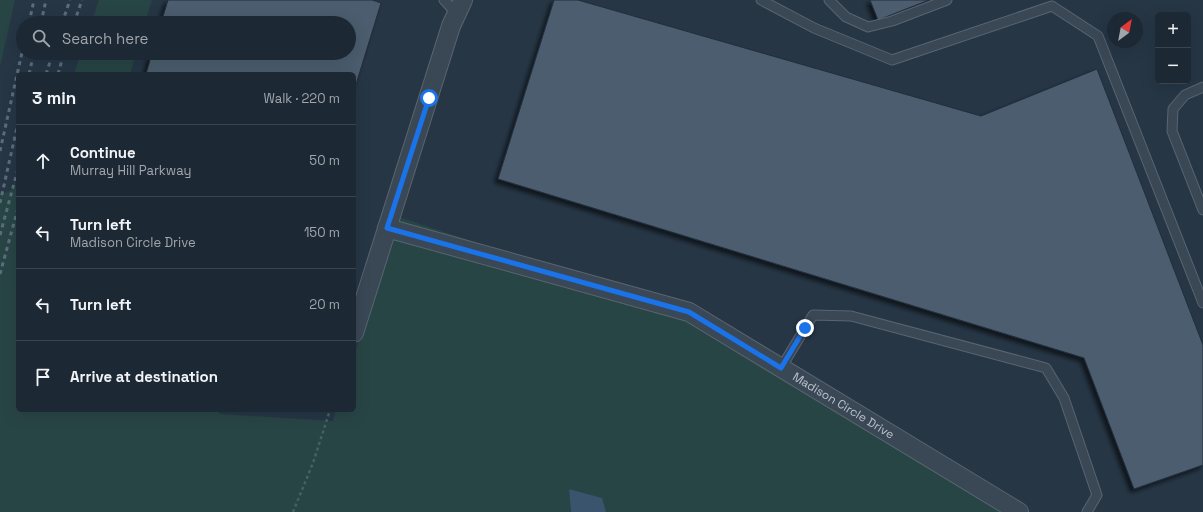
<!DOCTYPE html>
<html lang="en">
<head>
<meta charset="utf-8">
<style>
  :root { --surface:#1c2834; --page:#25303c; --text:#f1f3f6; --muted:#a0a6ac; --line:#3a444f }
  body { margin:0; font-family:"Space Grotesk",sans-serif; background:var(--page); color:var(--text) }
  .controls { position:absolute; right:12px; top:12px; display:grid; overflow:hidden; border-radius:6px; box-shadow:0 4px 16px #0002 }
  .controls button { width:36px; height:36px; display:grid; place-items:center; padding:0; border:0; border-bottom:1px solid var(--line); background:var(--surface); color:var(--text); font:20px sans-serif }
  .compass { position:absolute; left:1107px; top:12px; width:36px; height:36px; border-radius:50%; background:var(--surface); box-shadow:0 4px 16px #0002; rotate:32deg }
  .stop { position:absolute; width:12px; height:12px; margin:-9px; border:3px solid #1a73e8; border-radius:50%; background:#fff }
  .stop.end { background:#1a73e8; border-color:#fff; box-shadow:0 1px 4px #0008 }
  .list { margin:0; padding:0; list-style:none }
  h2 { display:flex; justify-content:space-between; align-items:center; height:52px; margin:0; padding:0 16px; font-size:17px }
  h2 small { font-size:13px; font-weight:400; color:var(--muted) }
  .list li { display:grid; grid-template-columns:26px 1fr auto; gap:12px; align-items:center; box-sizing:border-box; height:72px; padding:0 16px; border-top:1px solid var(--line) }
  .list b { display:block; font-size:15px; white-space:nowrap }
  .list p { margin:0; font-size:13px; white-space:nowrap; color:var(--muted) }
  .list em { font-size:13px; font-style:normal; color:var(--muted) }
  .icon { flex:none; width:22px; height:22px; fill:none; stroke:currentColor; stroke-width:2; stroke-linecap:round; stroke-linejoin:round }
  .map { position:relative; flex:none; width:1203px; height:512px; overflow:hidden }
  .search { position:absolute; background:var(--surface); box-shadow:0 4px 16px #0002; left:16px; top:16px; width:340px; height:44px; display:flex; align-items:center; gap:10px; box-sizing:border-box; padding:0 14px; border-radius:22px; color:var(--muted); font-size:15px }
  .panel { position:absolute; background:var(--surface); box-shadow:0 4px 16px #0002; left:16px; top:72px; width:340px; height:340px; border-radius:6px }
  .map>svg:first-child { display:block }
</style>
</head>
<body>
<div class="map">
<svg width="1203" height="512" viewBox="0 0 1203 512">
  <defs>
    <filter id="shadow"><feDropShadow dx="-3.5" dy="3.5" stdDeviation="2" flood-color="#0009"/></filter>
  </defs>
  <rect width="100%" height="100%" fill="#263645"/>
  <!-- green -->
  <g fill="#284546">
    <path d="M0,0H15L0,67Z"/>
    <path d="M99,0H152L145,23H91Z"/>
    <path d="M81,53H136L130,74H74Z"/>
    <path d="M18,187V410H215L221,414L333,421L336,410H354V355L399,217L722,324L1011,512H606L601,498L569,489L571,512H0V195Z"/>
  </g>
  <!-- water -->
  <path fill="#3a546e" d="M569,489L602,498L606,512H571Z"/>
  <!-- building -->
  <g fill="#4c5d6e" stroke="#212e3c" filter="url(#shadow)">
    <path d="M168,0H372L381,3L354,91V74H146L152,53H349V23H161Z"/>
    <path d="M554,0H578L981,116L1097,69L1203,345V465L1134,489L1084,358L498,179Z"/>
    <path d="M870,0H929L878,20Z"/>
  </g>
  <g fill="none" stroke-linecap="round" stroke-linejoin="round">
    <!-- service casing -->
    <g stroke="#596571" stroke-width="11">
      <g id="service">
        <path d="M444,0L457,14"/>
        <path d="M761,0L814,28L892,60L1052,6L1098,36L1203,303"/>
        <path d="M829,0L846,17L868,27L892,21L947,0"/>
        <path d="M1203,87L1185,95L1173,109L1172,131L1203,210"/>
        <path d="M781,368L813,315L851,316L1046,368L1064,398L1097,495L1087,512"/>
      </g>
    </g>
    <!-- minor casing -->
    <g stroke="#596571" stroke-width="20">
      <g id="minor">
        <path id="s1" d="M387,228L689,312L1019,512"/>
        <path d="M354,333L451,26L463,0"/>
      </g>
    </g>
    <!-- path -->
    <path stroke="#466162" stroke-width="2.5" stroke-dasharray="3 3" stroke-linecap="butt" d="M293,512L313,463L330,410"/>
    <!-- service -->
    <use href="#service" stroke="#3a4754" stroke-width="9"/>
    <!-- minor -->
    <use href="#minor" stroke="#3a4754" stroke-width="18"/>
    <!-- rail -->
    <g stroke="#5c6c7b" stroke-width="3" stroke-dasharray="4 4" stroke-linecap="butt">
      <path d="M29,23L34,0"/>
      <path d="M41,23L46,0"/>
      <path d="M62,23L70,0"/>
      <path d="M74,23L82,0"/>
      <path d="M29,74L34,53"/>
      <path d="M46,74L53,53"/>
      <path d="M58,74L64,53"/>
      <path d="M0,151L23,48"/>
      <path d="M0,203L18,123"/>
      <path d="M0,235L18,169"/>
      <path d="M0,274L18,208"/>
    </g>
  </g>
  <g fill="none" stroke-linecap="round" stroke-linejoin="round">
    <!-- route -->
    <path stroke="#1a73e8" stroke-width="5" d="M429,98L387,228L689,312L781,368L805,328"/>
  </g>
  <g text-anchor="middle" stroke-width="3" stroke-linejoin="round" paint-order="stroke">
    <!-- street labels -->
    <g font-size="12" fill="#b8c2ce" stroke="#1f2c3a">
      <text dy="4" stroke="none"><textPath href="#s1" startOffset="494">Madison Circle Drive</textPath></text>
    </g>
  </g>
</svg>
<div class="controls">
<button>+</button>
<button>−</button>
</div>
<svg class="compass" viewBox="-18 -18 36 36"><path d="M0-13l5 13h-10z" fill="#e53935"/><path d="M0 13l5-13h-10z" fill="#a0a6ac"/></svg>
<div class="stop" style="left:429px;top:98px"></div>
<div class="stop end" style="left:805px;top:328px"></div>
<div class="search"><svg class="icon" aria-label="search" viewBox="0 0 24 24"><circle cx="10" cy="10" r="6"/><path d="M15 15l6 6"/></svg>Search here</div>
<section class="panel">
<h2>3 min<small>Walk · 220 m</small></h2>
<ul class="list">
<li><svg class="icon" aria-label="ahead" viewBox="0 0 24 24"><path d="M12 20V5M6 11l6-6 6 6"/></svg><div><b>Continue</b><p>Murray Hill Parkway</p></div><em>50 m</em></li>
<li><svg class="icon" aria-label="left" viewBox="0 0 24 24"><path d="M17 20v-9H6M10 6l-5 5 5 5"/></svg><div><b>Turn left</b><p>Madison Circle Drive</p></div><em>150 m</em></li>
<li><svg class="icon" aria-label="left" viewBox="0 0 24 24"><path d="M17 20v-9H6M10 6l-5 5 5 5"/></svg><div><b>Turn left</b></div><em>20 m</em></li>
<li><svg class="icon" aria-label="arrive" viewBox="0 0 24 24"><path d="M6 21V4h12l-3 4 3 4H6"/></svg><div><b>Arrive at destination</b></div></li>
</ul>
</section>
</div>
</body>
</html>
